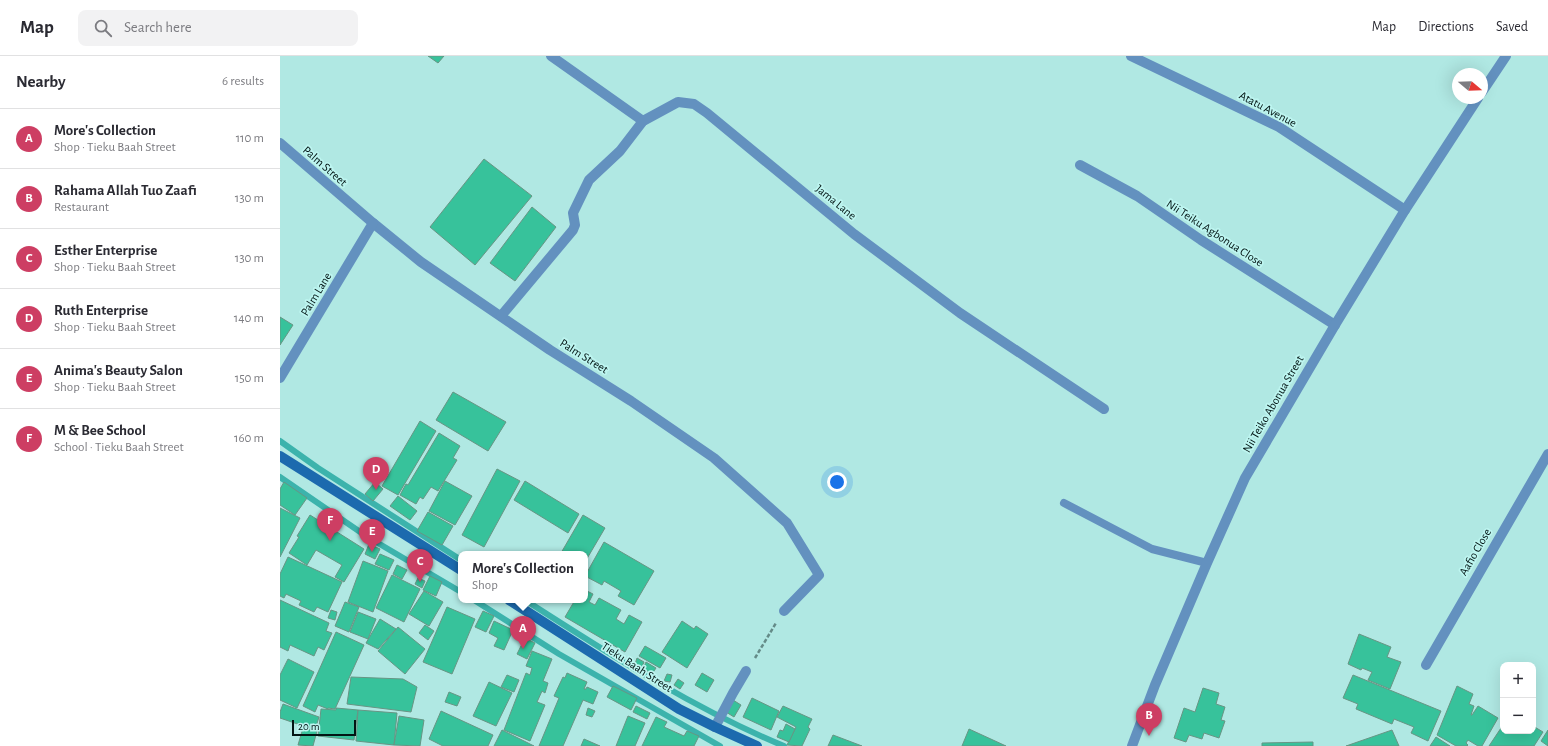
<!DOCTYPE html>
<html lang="en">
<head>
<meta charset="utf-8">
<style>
  :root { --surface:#fff; --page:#f2f2f3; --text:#2b2b33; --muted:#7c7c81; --line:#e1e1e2; --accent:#cd3e63 }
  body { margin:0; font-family:"Alegreya Sans",sans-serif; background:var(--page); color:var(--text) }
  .controls { position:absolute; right:12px; bottom:12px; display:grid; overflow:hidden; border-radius:8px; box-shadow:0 4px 16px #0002 }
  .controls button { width:36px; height:36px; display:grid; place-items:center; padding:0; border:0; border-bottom:1px solid var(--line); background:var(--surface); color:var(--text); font:20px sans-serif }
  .compass { position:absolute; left:1172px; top:12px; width:36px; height:36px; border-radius:50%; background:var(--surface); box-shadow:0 4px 16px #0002; rotate:109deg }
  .scale { position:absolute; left:12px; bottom:10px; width:64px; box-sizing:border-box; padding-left:4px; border:2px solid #021514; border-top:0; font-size:11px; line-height:14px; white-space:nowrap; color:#021514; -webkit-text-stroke:3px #bdf5f0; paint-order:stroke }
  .you { position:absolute; left:557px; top:426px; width:14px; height:14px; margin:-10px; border:3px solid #fff; border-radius:50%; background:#1a73e8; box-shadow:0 0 0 6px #1a73e833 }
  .badge { display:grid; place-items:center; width:26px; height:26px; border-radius:50%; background:var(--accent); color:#fff; font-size:13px; font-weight:700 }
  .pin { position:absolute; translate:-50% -33px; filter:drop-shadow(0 1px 2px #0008) }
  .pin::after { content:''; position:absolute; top:21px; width:14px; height:12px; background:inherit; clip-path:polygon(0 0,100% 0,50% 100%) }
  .popup { position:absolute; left:178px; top:495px; width:130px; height:52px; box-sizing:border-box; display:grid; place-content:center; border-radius:8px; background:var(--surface); filter:drop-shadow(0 1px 3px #0005); font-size:13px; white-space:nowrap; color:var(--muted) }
  .popup b { font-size:15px; color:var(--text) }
  .popup::after { content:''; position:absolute; left:50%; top:100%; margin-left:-8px; border:8px solid transparent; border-top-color:var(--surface) }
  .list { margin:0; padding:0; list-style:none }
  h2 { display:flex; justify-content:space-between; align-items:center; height:52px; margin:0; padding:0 16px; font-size:17px }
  h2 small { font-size:13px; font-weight:400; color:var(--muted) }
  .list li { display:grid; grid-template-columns:26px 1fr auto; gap:12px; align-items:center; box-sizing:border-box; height:60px; padding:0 16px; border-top:1px solid var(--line) }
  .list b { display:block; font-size:15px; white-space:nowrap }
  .list p { margin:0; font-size:13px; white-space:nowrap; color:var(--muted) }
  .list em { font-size:13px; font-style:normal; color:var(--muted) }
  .icon { flex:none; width:22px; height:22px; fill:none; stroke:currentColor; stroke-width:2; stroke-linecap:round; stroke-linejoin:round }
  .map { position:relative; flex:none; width:1268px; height:690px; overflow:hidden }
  header { display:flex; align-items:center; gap:24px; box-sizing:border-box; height:56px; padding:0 20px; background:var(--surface); border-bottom:1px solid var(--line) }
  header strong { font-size:19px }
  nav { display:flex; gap:22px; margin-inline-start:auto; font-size:14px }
  .search { width:280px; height:36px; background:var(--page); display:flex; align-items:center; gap:10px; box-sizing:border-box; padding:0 14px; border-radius:8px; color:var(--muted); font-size:15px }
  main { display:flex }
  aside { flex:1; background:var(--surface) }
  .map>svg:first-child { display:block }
</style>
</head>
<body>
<header>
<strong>Map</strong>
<div class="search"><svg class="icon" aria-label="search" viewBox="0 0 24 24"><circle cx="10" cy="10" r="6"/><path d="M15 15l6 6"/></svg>Search here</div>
<nav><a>Map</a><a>Directions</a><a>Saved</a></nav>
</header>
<main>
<aside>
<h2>Nearby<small>6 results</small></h2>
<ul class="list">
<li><span class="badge">A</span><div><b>More's Collection</b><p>Shop · Tieku Baah Street</p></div><em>110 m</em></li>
<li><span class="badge">B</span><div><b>Rahama Allah Tuo Zaafi</b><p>Restaurant</p></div><em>130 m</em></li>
<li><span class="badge">C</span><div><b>Esther Enterprise</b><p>Shop · Tieku Baah Street</p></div><em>130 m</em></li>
<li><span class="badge">D</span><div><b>Ruth Enterprise</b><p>Shop · Tieku Baah Street</p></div><em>140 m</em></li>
<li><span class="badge">E</span><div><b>Anima's Beauty Salon</b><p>Shop · Tieku Baah Street</p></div><em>150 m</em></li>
<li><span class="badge">F</span><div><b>M &amp; Bee School</b><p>School · Tieku Baah Street</p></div><em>160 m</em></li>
</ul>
</aside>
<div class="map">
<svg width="1268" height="690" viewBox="0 0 1268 690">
  <rect width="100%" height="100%" fill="#b0e8e3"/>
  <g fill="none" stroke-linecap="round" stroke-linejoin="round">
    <!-- stream -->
    <g stroke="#3cb3ac" stroke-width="6">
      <path d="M0,385L38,412L181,504"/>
      <path d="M0,421L86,480L181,536"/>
      <path d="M194,544L279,598L440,690"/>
      <path d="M245,544C328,597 412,652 504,690"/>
    </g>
  </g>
  <!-- building -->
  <g fill="#37c29b" stroke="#679584">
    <path d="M148,0H164L158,7Z"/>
    <path d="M204,103L252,140L195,209L150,171Z"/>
    <path d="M252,151L276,171L235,225L210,207Z"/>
    <path d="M0,261L13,269L0,289Z"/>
    <path d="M173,336L226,366L208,395L156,364Z"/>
    <path d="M140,365L156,375L118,439L102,430Z"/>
    <path d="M159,377L180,390L173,402L177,404L158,435L151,431L143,443L140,441L136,448L120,439L126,428L128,429Z"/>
    <path d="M217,413L240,425L204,491L182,479Z"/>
    <path d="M165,425L192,440L175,469L149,455Z"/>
    <path d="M245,425L299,458L288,477L234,444Z"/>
    <path d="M4,426L27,442L15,459L0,449V433Z"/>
    <path d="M95,426L103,433L93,445L85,438Z"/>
    <path d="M118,440L137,455L130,464L110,450Z"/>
    <path d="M0,452L20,462L0,501Z"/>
    <path d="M148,456L173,470L162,489L137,475Z"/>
    <path d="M30,459L84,493L64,526L55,521L62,509L36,494L27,509L9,497L19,481L17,480Z"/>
    <path d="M303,459L325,472L305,506V498L281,497Z"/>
    <path d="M324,486L374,515L354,549L338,540L341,535L324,525L322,529L305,520Z"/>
    <path d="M89,488L100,493L95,503L85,498Z"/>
    <path d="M100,498L114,504L109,514L95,508Z"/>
    <path d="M8,501L62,526L48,556L37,551L34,556L19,549L21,545L6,538L4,542L0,540V518Z"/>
    <path d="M83,505L108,515L93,556L68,546Z"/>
    <path d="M117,509L127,514L122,523L113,518Z"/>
    <path d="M112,519L140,533L124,566L96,552Z"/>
    <path d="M150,520L162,526L156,540L143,534Z"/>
    <path d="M138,522L145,525L142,532L135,528Z"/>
    <path d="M305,534L313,538L309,546L315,549L319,542L341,554L336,563L344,568L349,559L362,566L345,596L285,561L295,544H305Z"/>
    <path d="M144,535L163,546L149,570L129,558Z"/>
    <path d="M0,544L49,567L46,575L52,577L44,594L38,591L34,600L10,589L8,595L0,591Z"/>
    <path d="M65,546L79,551L69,576L55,570Z"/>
    <path d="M167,551L195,563L172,618L143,606Z"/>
    <path d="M51,554L57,556L55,564L48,562Z"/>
    <path d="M203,555L214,560L206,576L195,571Z"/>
    <path d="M78,556L96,563L88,583L70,576Z"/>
    <path d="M100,563L116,573L98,593L86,587Z"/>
    <path d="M214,565L233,574L224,594L214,590L218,582L209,577Z"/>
    <path d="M402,565L414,573L416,570L428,578L407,612L382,596Z"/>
    <path d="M145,569L154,575L148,584L139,577Z"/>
    <path d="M118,571L145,593L125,618L98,595Z"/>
    <path d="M56,576L84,589L55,653L48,652V653L38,649L35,656L23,650Z"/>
    <path d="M1079,578L1111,591L1107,601L1121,606L1110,633L1088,624L1092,616L1082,612L1081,614L1068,608Z"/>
    <path d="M245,582L255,587L247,603L237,598Z"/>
    <path d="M365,590L386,602L380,612L359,600Z"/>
    <path d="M252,595L272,603L263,625L268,627L265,637L262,635L257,646L265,649L250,685L224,674L246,617L250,619L252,612L246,610Z"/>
    <path d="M357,602L364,606L362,611L355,608Z"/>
    <path d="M8,603L34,616L17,652L0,644V619Z"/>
    <path d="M366,606L376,612L372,618L363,612Z"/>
    <path d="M287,617L307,626L304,633H306L307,631L318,636L313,648L303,644L283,690H259L279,642L274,640L283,621L285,622Z"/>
    <path d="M422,617L434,624L427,636L415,629Z"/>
    <path d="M387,618L392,619L390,626L384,625Z"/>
    <path d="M227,619L239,624L234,636L221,631Z"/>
    <path d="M1073,619L1161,655L1148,685L1131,677L1134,671L1114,663L1112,668L1076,653L1078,648L1063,642Z"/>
    <path d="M71,621L123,623L137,631L131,656L67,648Z"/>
    <path d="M398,623L404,627L400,633L394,629Z"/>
    <path d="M209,626L232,637L216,670L193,660Z"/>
    <path d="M333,630L357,642L351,654L327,641Z"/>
    <path d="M1177,630L1193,638L1189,648L1194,650L1191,659H1192L1198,650L1218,662L1202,690H1198L1188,684L1186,687L1188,689L1187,690H1176L1157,679Z"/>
    <path d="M923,632L939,637L936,648L945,651L941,664L945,665L939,682L924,677L922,683L909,679L906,686L894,682L904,652L915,656Z"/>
    <path d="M169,636L181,641L177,650L165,646Z"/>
    <path d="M472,642L499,655L491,674L463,661Z"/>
    <path d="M453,644L461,649L454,661L446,656Z"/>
    <path d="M3,648L39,661L35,674L0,662V656Z"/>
    <path d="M356,650L370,657L367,663L353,656Z"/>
    <path d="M503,650L532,663L528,671L530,673L522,690L507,689L516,671L497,661Z"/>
    <path d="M56,652L78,654L74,684L38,680L41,653L56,654Z"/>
    <path d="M308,652L315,655L312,661L306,659Z"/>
    <path d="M78,654L117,657L114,689L76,685Z"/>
    <path d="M161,655L213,679L208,690H163L149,683Z"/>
    <path d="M119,660L144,664L140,690L114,689Z"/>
    <path d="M348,660L365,667L355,690H336Z"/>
    <path d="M376,661L387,666L384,671L404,680L407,675L419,680L414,690H362Z"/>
    <path d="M506,668L515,673L509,686L497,681L500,674L503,675Z"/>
    <path d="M1223,669V675H1253V670L1263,676L1254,690H1209Z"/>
    <path d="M23,672L37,675L33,690L18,689Z"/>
    <path d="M689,673L726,690H682Z"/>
    <path d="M222,674L254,690H214Z"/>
    <path d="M1112,674L1119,690H1066Z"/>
    <path d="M1268,674V690L1261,685Z"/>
    <path d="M553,679L582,690H548Z"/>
    <path d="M1156,681L1170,690H1150Z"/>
    <path d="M304,683L320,690H301Z"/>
    <path d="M1033,686V690H982V687Z"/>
  </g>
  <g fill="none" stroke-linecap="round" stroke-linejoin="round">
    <!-- path -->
    <path stroke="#648b88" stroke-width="2.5" stroke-dasharray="4 2" stroke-linecap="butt" d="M475,602L496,567"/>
    <!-- lane -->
    <path stroke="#6391bf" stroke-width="8" d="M784,447L872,493L927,507"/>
    <!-- street -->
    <g stroke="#6391bf" stroke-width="10">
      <path d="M271,0L363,65"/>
      <path d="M851,0L999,71L1125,154"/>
      <path d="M1202,36L1226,0"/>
      <path d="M0,87L93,167L141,206L270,294L351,345L434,402L507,467L539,519L504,555"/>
      <path d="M800,109L857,140L921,184L1055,269"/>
      <path d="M221,260L293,174L295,169L293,157L309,124L340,95L363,65L398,46L414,48L427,57L574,178L680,257L824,353"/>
      <path d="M0,322L93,167"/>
      <path d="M1146,609L1268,398"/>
      <path d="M435,671L453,637L466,615"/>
      <path d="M852,690L875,629L927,507L965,422L1055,269L1125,154L1198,42"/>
    </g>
    <!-- secondary -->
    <g stroke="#1c6aae" stroke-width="10">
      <path d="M0,400L181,514"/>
      <path d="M229,544L399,653L435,671L477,690"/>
    </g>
  </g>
  <g text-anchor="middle" stroke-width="3.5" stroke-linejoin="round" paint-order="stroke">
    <!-- street labels -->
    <g font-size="12" fill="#021514" stroke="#bdf5f0">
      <text transform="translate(988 53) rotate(28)" y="4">Atatu Avenue</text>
      <text transform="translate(45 110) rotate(41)" y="4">Palm Street</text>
      <text transform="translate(556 146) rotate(39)" y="4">Jama Lane</text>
      <text transform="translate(935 177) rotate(33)" y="4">Nii Teiku Agbonua Close</text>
      <text transform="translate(36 238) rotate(-59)" y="4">Palm Lane</text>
      <text transform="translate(304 300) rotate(32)" y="4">Palm Street</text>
      <text transform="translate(993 348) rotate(-60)" y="4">Nii Teiko Abonua Street</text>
      <text transform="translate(1195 496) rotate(-60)" y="4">Aafio Close</text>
      <text transform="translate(357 611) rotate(33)" y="4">Tieku Baah Street</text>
    </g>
  </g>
</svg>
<div class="controls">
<button>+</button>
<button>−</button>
</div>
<svg class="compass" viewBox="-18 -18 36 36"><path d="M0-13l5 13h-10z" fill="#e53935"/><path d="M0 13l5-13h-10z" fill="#7c7c81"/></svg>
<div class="scale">20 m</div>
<div class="you"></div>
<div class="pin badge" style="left:243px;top:593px">A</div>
<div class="popup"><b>More's Collection</b>Shop</div>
<div class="pin badge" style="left:869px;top:680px">B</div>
<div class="pin badge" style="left:140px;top:526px">C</div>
<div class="pin badge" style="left:96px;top:434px">D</div>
<div class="pin badge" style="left:92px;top:496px">E</div>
<div class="pin badge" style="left:50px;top:485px">F</div>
</div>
</main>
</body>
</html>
